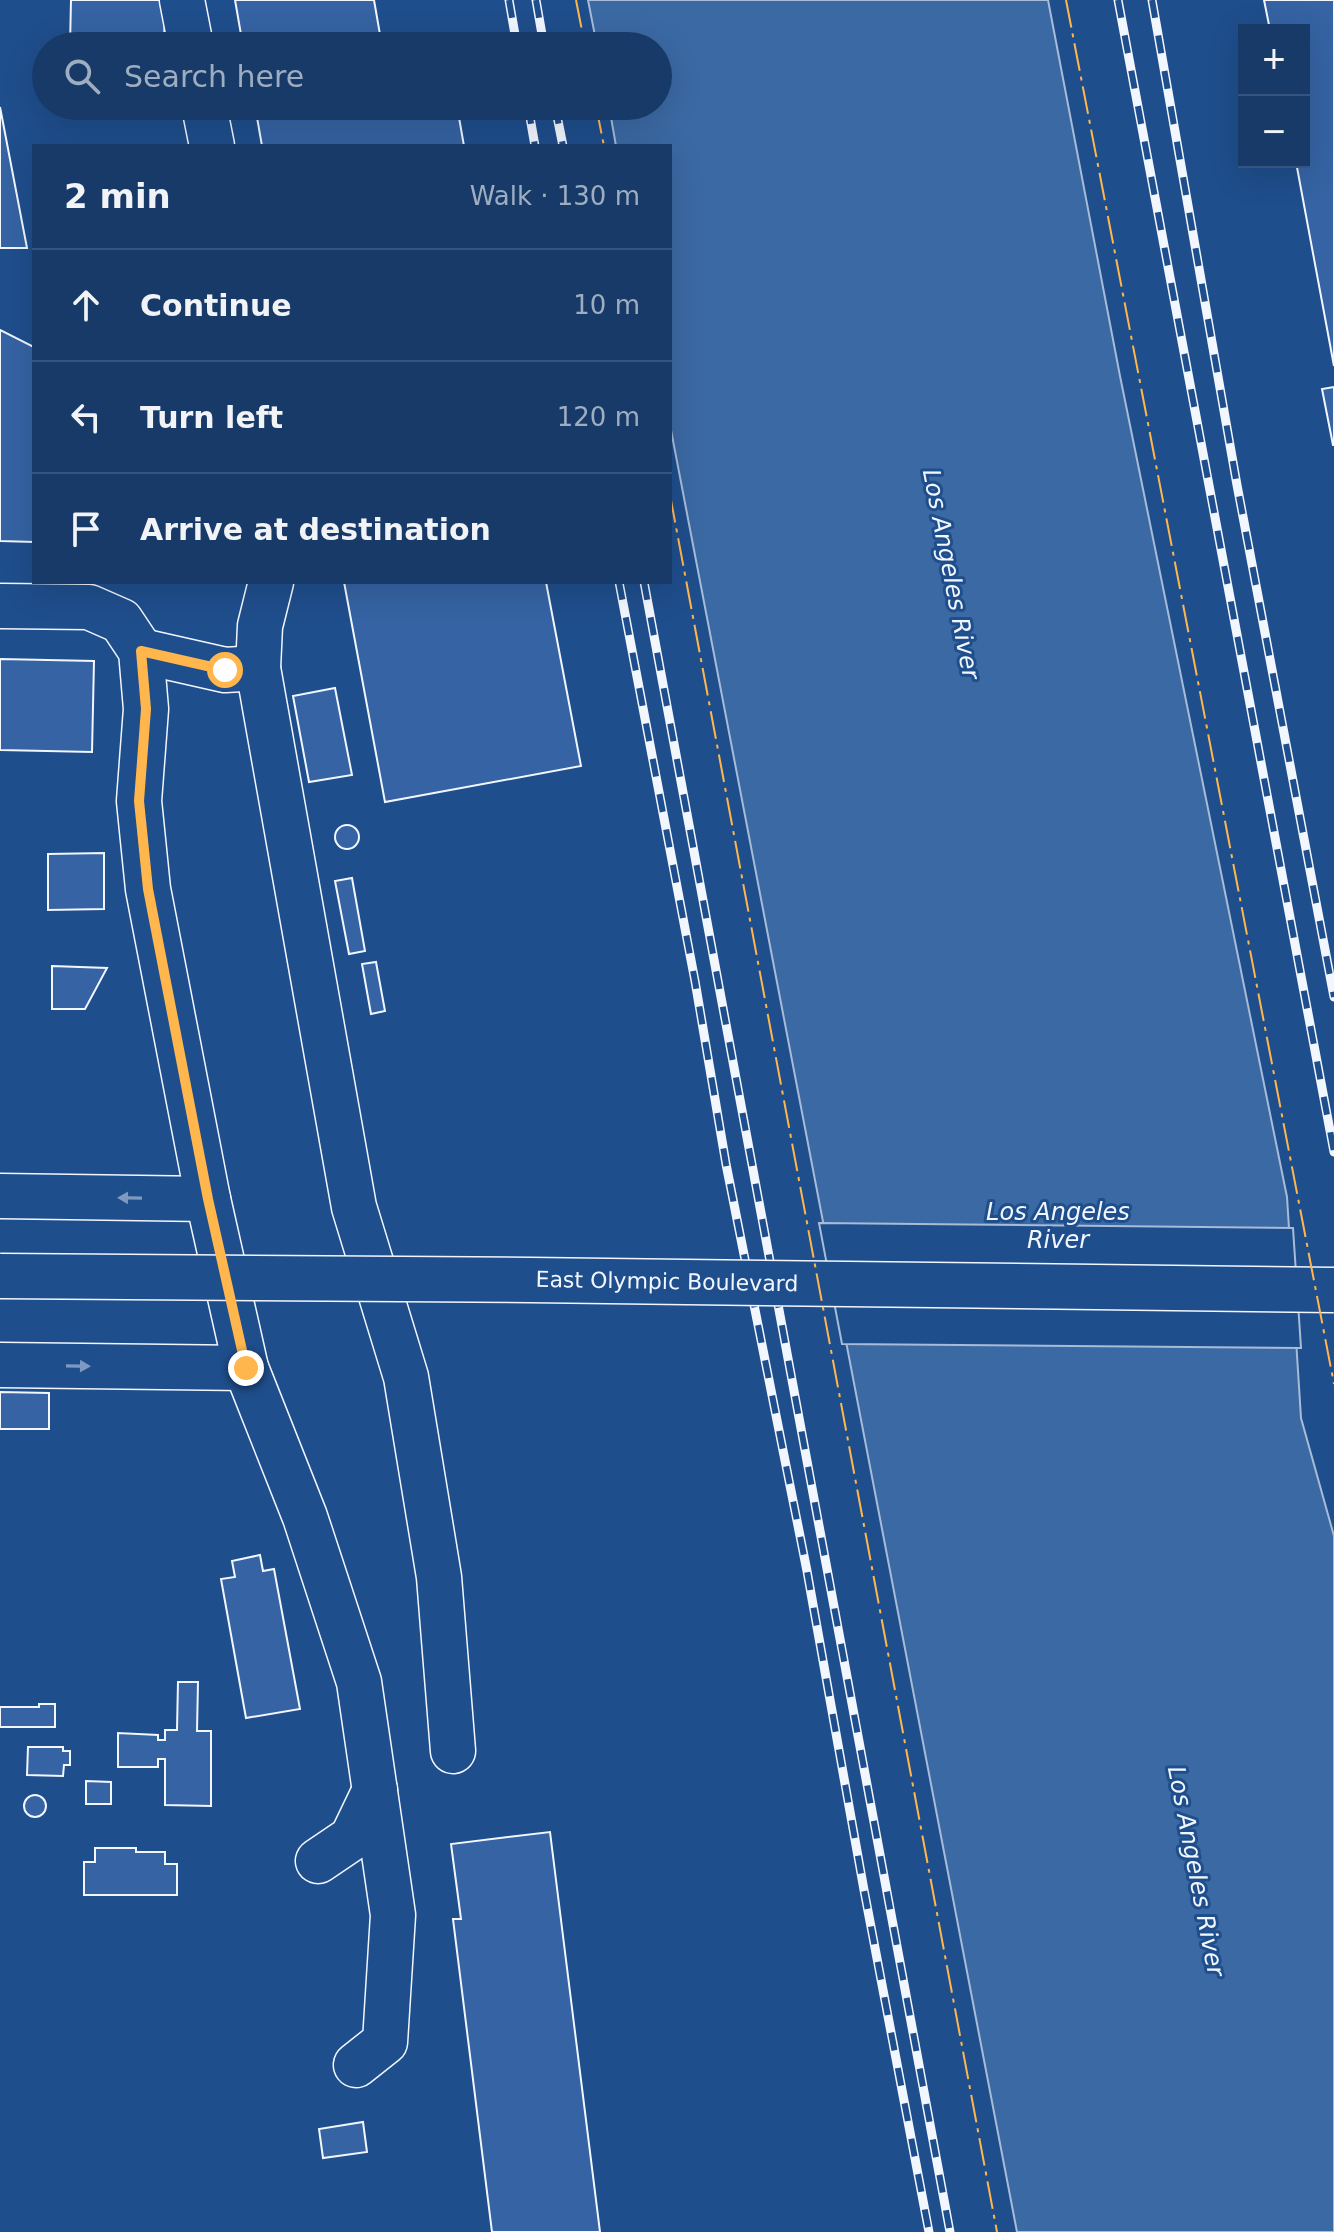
<!DOCTYPE html>
<html lang="en">
<head>
<meta charset="utf-8">
<style>
  :root { --surface:#173a69; --page:#244571; --text:#f1f3f6; --muted:#9eadc0; --line:#36547d }
  body { margin:0; font-family:"DejaVu Sans",sans-serif; background:var(--page); color:var(--text) }
  .controls { position:absolute; right:24px; top:24px; display:grid; overflow:hidden; border-radius:0px; box-shadow:0 8px 32px #0002 }
  .controls button { width:72px; height:72px; display:grid; place-items:center; padding:0; border:0; border-bottom:2px solid var(--line); background:var(--surface); color:var(--text); font:40px sans-serif }
  .stop { position:absolute; width:24px; height:24px; margin:-18px; border:6px solid #ffb74d; border-radius:50%; background:#fff }
  .stop.end { background:#ffb74d; border-color:#fff; box-shadow:0 2px 8px #0008 }
  .list { margin:0; padding:0; list-style:none }
  h2 { display:flex; justify-content:space-between; align-items:center; height:104px; margin:0; padding:0 32px; font-size:34px }
  h2 small { font-size:26px; font-weight:400; color:var(--muted) }
  .list li { display:grid; grid-template-columns:52px 1fr auto; gap:24px; align-items:center; box-sizing:border-box; height:112px; padding:0 32px; border-top:2px solid var(--line) }
  .list b { display:block; font-size:30px; white-space:nowrap }
  .list em { font-size:26px; font-style:normal; color:var(--muted) }
  .icon { flex:none; width:44px; height:44px; fill:none; stroke:currentColor; stroke-width:2; stroke-linecap:round; stroke-linejoin:round }
  .map { position:relative; flex:none; width:1334px; height:2232px; overflow:hidden }
  .search { position:absolute; background:var(--surface); box-shadow:0 8px 32px #0002; left:32px; top:32px; width:640px; height:88px; display:flex; align-items:center; gap:20px; box-sizing:border-box; padding:0 28px; border-radius:44px; color:var(--muted); font-size:30px }
  .panel { position:absolute; background:var(--surface); box-shadow:0 8px 32px #0002; left:32px; top:144px; width:640px; height:440px; border-radius:0px }
  .map>svg:first-child { display:block }
</style>
</head>
<body>
<div class="map">
<svg width="1334" height="2232" viewBox="0 0 1334 2232">
  <rect width="100%" height="100%" fill="#1f4e8c"/>
  <!-- water -->
  <path fill="#3b69a3" stroke="#a8bbd7" stroke-width="2" d="M588,0H1048L1120,376L1287,1197L1301,1418L1334,1536V2232H1017L670,425V146H616L609,106H658V46H597Z"/>
  <!-- pier -->
  <path fill="#1f4e8c" stroke="#a8bbd7" stroke-width="2" d="M819,1223L1293,1228L1301,1348L842,1344Z"/>
  <!-- building -->
  <g fill="#3563a3" stroke="#f2f6ff" stroke-width="2">
    <path d="M71,0H165L164,46H70Z"/>
    <path d="M235,0H374L382,46H243Z"/>
    <path d="M1264,0H1334V366L1296,162H1304V30H1270Z"/>
    <path d="M255,106H457L464,146H262Z"/>
    <path d="M0,107L27,248H0Z"/>
    <path d="M0,330L34,347V542L0,541Z"/>
    <path d="M1334,387V445H1333L1322,389Z"/>
    <path d="M344,582H546L581,766L385,802Z"/>
    <path d="M0,659L94,661L92,752L0,750Z"/>
    <path d="M335,688L352,775L309,782L293,696Z"/>
    <circle cx="347" cy="837" r="12"/>
    <path d="M104,853V909L48,910V854Z"/>
    <path d="M352,878L365,951L349,954L335,881Z"/>
    <path d="M376,962L385,1011L371,1014L362,964Z"/>
    <path d="M52,966L107,968L85,1009H52Z"/>
    <path d="M0,1392L49,1393V1429H0Z"/>
    <path d="M260,1555L263,1571L274,1569L300,1709L246,1718L221,1579L235,1577L232,1561Z"/>
    <path d="M178,1682H198L197,1731H211V1806L165,1805V1759H158V1767H118V1733L158,1735V1740H165V1730H177Z"/>
    <path d="M39,1704H55V1727H0V1707H39Z"/>
    <path d="M28,1747H63V1751H70V1765H64L63,1776L27,1775Z"/>
    <path d="M86,1781L111,1782V1804H86Z"/>
    <circle cx="35" cy="1806" r="11"/>
    <path d="M550,1832L600,2232H492L453,1919H461L451,1844Z"/>
    <path d="M95,1848H136V1852H165V1864H177V1895H84V1862H95Z"/>
    <path d="M363,2122L367,2152L323,2158L319,2129Z"/>
  </g>
  <g fill="none" stroke-linecap="round" stroke-linejoin="round">
    <!-- minor casing -->
    <g stroke="#f2f6ff" stroke-width="47">
      <g id="minor">
        <path d="M182,0L191,46"/>
        <path d="M204,106L212,146"/>
        <path d="M271,582L260,626L258,668L354,1207L406,1377L439,1577L453,1751"/>
        <path d="M0,606L89,607L121,621L141,651L146,709L139,801L148,889L208,1199L246,1368L305,1517L359,1682L393,1915L385,2042L356,2065"/>
        <path d="M141,651L225,670L258,668"/>
        <path d="M0,1196L208,1199"/>
        <path d="M0,1365L246,1368"/>
        <path d="M318,1861L352,1838L375,1790"/>
      </g>
    </g>
    <!-- minor -->
    <use href="#minor" stroke="#1f4e8c" stroke-width="44"/>
    <!-- rail casing -->
    <g stroke="#f2f6ff" stroke-width="9">
      <g id="rail">
        <path d="M509,0L517,46"/>
        <path d="M536,0L544,46"/>
        <path d="M1118,0L1334,1152"/>
        <path d="M1152,0L1237,485L1334,997"/>
        <path d="M528,106L535,146"/>
        <path d="M555,106L563,146"/>
        <path d="M619,582L695,981L726,1164L807,1571L864,1890L929,2232"/>
        <path d="M644,582L950,2232"/>
      </g>
    </g>
    <!-- rail -->
    <use href="#rail" stroke="#1f4e8c" stroke-width="6" stroke-dasharray="18" stroke-linecap="butt"/>
    <!-- major-bridge casing -->
    <g stroke="#f2f6ff" stroke-width="47" stroke-linecap="butt">
      <path id="major-bridge" d="M0,1276L530,1280L1334,1290"/>
    </g>
    <!-- major-bridge -->
    <use href="#major-bridge" stroke="#1f4e8c" stroke-width="44"/>
    <!-- power -->
    <g stroke="#ffb74d" stroke-width="2" stroke-dasharray="28 6 4 6" stroke-linecap="butt">
      <path d="M576,0L585,46"/>
      <path d="M1066,0L1334,1384"/>
      <path d="M596,106L604,146"/>
      <path d="M670,495L997,2232"/>
    </g>
  </g>
  <!-- one-way arrows -->
  <defs><path id="oneway-solid" d="M-6-.8H1V-3.2L6.5 0L1 3.2V.8H-6Z" transform="scale(2)"/></defs>
  <g fill="#7e9ac0">
    <use href="#oneway-solid" transform="translate(130 1198) rotate(-179)"/>
    <use href="#oneway-solid" transform="translate(78 1366) rotate(1)"/>
  </g>
  <g fill="none" stroke-linecap="round" stroke-linejoin="round">
    <!-- route -->
    <path stroke="#ffb74d" stroke-width="10" d="M225,670L141,651L146,709L139,801L148,889L208,1199L246,1368"/>
  </g>
  <g text-anchor="middle" stroke-width="6" stroke-linejoin="round" paint-order="stroke">
    <!-- street labels -->
    <g font-size="22" fill="#f2f6ff" stroke="#1f4e8c">
      <text transform="translate(667 1281) rotate(1)" y="8">East Olympic Boulevard</text>
    </g>
    <!-- water labels -->
    <g font-size="24" font-style="italic" fill="#f2f6ff" stroke="#1f4e8c">
      <text transform="translate(951 574) rotate(79)" y="8">Los Angeles River</text>
      <text x="1058" y="1220">Los Angeles<tspan x="1058" dy="28">River</tspan></text>
      <text transform="translate(1196 1871) rotate(79)" y="8">Los Angeles River</text>
    </g>
  </g>
</svg>
<div class="controls">
<button>+</button>
<button>−</button>
</div>
<div class="stop" style="left:225px;top:670px"></div>
<div class="stop end" style="left:246px;top:1368px"></div>
<div class="search"><svg class="icon" aria-label="search" viewBox="0 0 24 24"><circle cx="10" cy="10" r="6"/><path d="M15 15l6 6"/></svg>Search here</div>
<section class="panel">
<h2>2 min<small>Walk · 130 m</small></h2>
<ul class="list">
<li><svg class="icon" aria-label="ahead" viewBox="0 0 24 24"><path d="M12 20V5M6 11l6-6 6 6"/></svg><div><b>Continue</b></div><em>10 m</em></li>
<li><svg class="icon" aria-label="left" viewBox="0 0 24 24"><path d="M17 20v-9H6M10 6l-5 5 5 5"/></svg><div><b>Turn left</b></div><em>120 m</em></li>
<li><svg class="icon" aria-label="arrive" viewBox="0 0 24 24"><path d="M6 21V4h12l-3 4 3 4H6"/></svg><div><b>Arrive at destination</b></div></li>
</ul>
</section>
</div>
</body>
</html>
